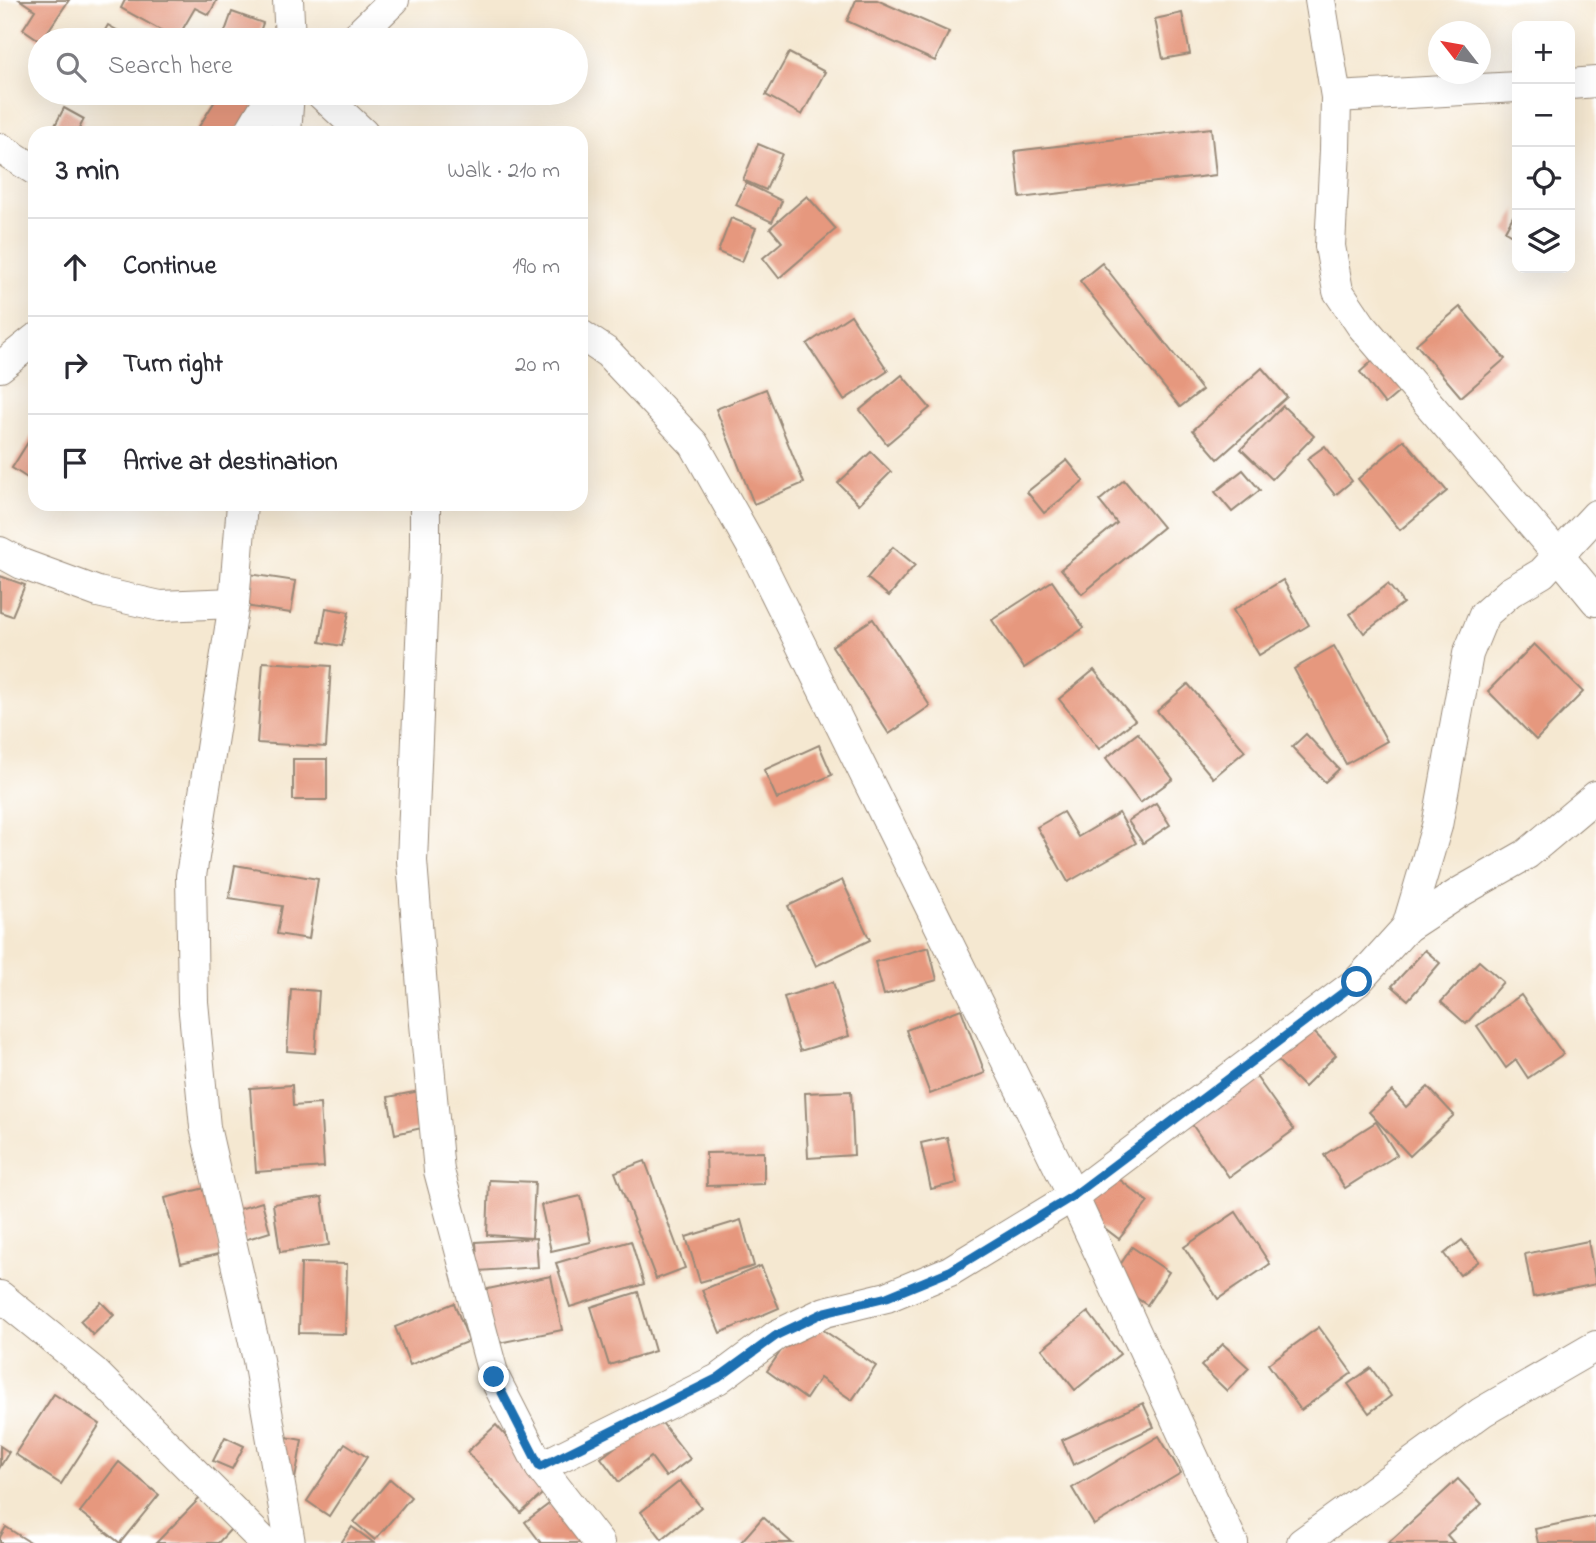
<!DOCTYPE html>
<html lang="en">
<head>
<meta charset="utf-8">
<style>
  :root { --surface:#fff; --page:#f7f7f7; --text:#2b2b33; --muted:#7c7c81; --line:#e1e1e2 }
  body { margin:0; font-family:"Indie Flower",sans-serif; background:var(--page); color:var(--text) }
  .controls { position:absolute; right:21px; top:21px; display:grid; overflow:hidden; border-radius:14px; box-shadow:0 7px 28px #0002 }
  .controls button { width:63px; height:63px; display:grid; place-items:center; padding:0; border:0; border-bottom:2px solid var(--line); background:var(--surface); color:var(--text); font:35px sans-serif }
  .compass { position:absolute; left:1428px; top:21px; width:63px; height:63px; border-radius:50%; background:var(--surface); box-shadow:0 7px 28px #0002; rotate:301deg }
  .stop { position:absolute; width:21px; height:21px; margin:-16px; border:5px solid #1f6fb2; border-radius:50%; background:#fff }
  .stop.end { background:#1f6fb2; border-color:#fff; box-shadow:0 2px 7px #0008 }
  .list { margin:0; padding:0; list-style:none }
  h2 { display:flex; justify-content:space-between; align-items:center; height:91px; margin:0; padding:0 28px; font-size:30px }
  h2 small { font-size:23px; font-weight:400; color:var(--muted) }
  .list li { display:grid; grid-template-columns:46px 1fr auto; gap:21px; align-items:center; box-sizing:border-box; height:98px; padding:0 28px; border-top:2px solid var(--line) }
  .list b { display:block; font-size:26px; white-space:nowrap }
  .list em { font-size:23px; font-style:normal; color:var(--muted) }
  .icon { flex:none; width:38px; height:38px; fill:none; stroke:currentColor; stroke-width:2; stroke-linecap:round; stroke-linejoin:round }
  .map { position:relative; flex:none; width:1596px; height:1543px; overflow:hidden }
  .search { position:absolute; background:var(--surface); box-shadow:0 7px 28px #0002; left:28px; top:28px; width:560px; height:77px; display:flex; align-items:center; gap:18px; box-sizing:border-box; padding:0 24px; border-radius:38px; color:var(--muted); font-size:26px }
  .panel { position:absolute; background:var(--surface); box-shadow:0 7px 28px #0002; left:28px; top:126px; width:560px; height:385px; border-radius:21px }
  .map>svg:first-child { display:block }
</style>
</head>
<body>
<div class="map">
<svg width="1596" height="1543" viewBox="0 0 1596 1543">
  <rect width="100%" height="100%" fill="#fff"/>
  <filter id="ink" filterUnits="userSpaceOnUse"><feTurbulence type="fractalNoise" baseFrequency=".0143" numOctaves="2"/><feDisplacementMap in="SourceGraphic" scale="14" xChannelSelector="R" yChannelSelector="G"/><feConvolveMatrix kernelMatrix="1 2 1 2 8 2 1 2 1" color-interpolation-filters="sRGB"/></filter>
  <filter id="wash" filterUnits="userSpaceOnUse"><feTurbulence type="fractalNoise" baseFrequency=".00686" numOctaves="4" result="noise"/><feDisplacementMap in="SourceGraphic" scale="28" xChannelSelector="R" yChannelSelector="G"/><feGaussianBlur stdDeviation="1.57" result="paint"/><feColorMatrix in="noise" values="0 0 0 0 0 0 0 0 0 0 0 0 0 0 0 0 0 1.4 0 .05"/><feComposite in="paint" operator="in"/></filter>
  <g filter="url(#wash)">
    <rect width="100%" height="100%" fill="#f5e8d1"/>
    <g id="blocks">
      <!-- building -->
      <g fill="#e6987e">
        <path d="M20,0H69L42,40H39L23,29L35,10Z"/>
        <path d="M125,0H217L209,15L195,8L177,39L121,8Z"/>
        <path d="M856,0H877L949,32L935,61L847,21Z"/>
        <path d="M232,12L263,23L257,40H222Z"/>
        <path d="M1182,13L1190,54L1163,59L1155,19Z"/>
        <path d="M108,25L134,40H99Z"/>
        <path d="M789,53L825,72L802,115L766,95Z"/>
        <path d="M220,93H247L259,100L239,133H195Z"/>
        <path d="M64,108L84,119L77,133H51Z"/>
        <path d="M1211,128L1216,175L1020,198L1015,151Z"/>
        <path d="M758,144L782,154L766,190L743,180Z"/>
        <path d="M746,183L782,201L772,222L736,205Z"/>
        <path d="M807,196L836,229L779,278L763,258L782,242L770,228Z"/>
        <path d="M1517,209V238L1505,231Z"/>
        <path d="M731,218L756,228L742,262L718,252Z"/>
        <path d="M1102,263L1202,390L1180,407L1080,281Z"/>
        <path d="M1460,307L1505,359L1461,397L1416,344Z"/>
        <path d="M851,315L888,371L844,400L807,344Z"/>
        <path d="M1379,355L1405,387L1385,404L1360,372Z"/>
        <path d="M1262,368L1287,397L1218,459L1193,430Z"/>
        <path d="M902,375L930,408L887,444L860,410Z"/>
        <path d="M766,389L804,483L754,504L716,409Z"/>
        <path d="M1283,406L1314,436L1272,479L1241,449Z"/>
        <path d="M35,431V483L12,468Z"/>
        <path d="M1404,440L1447,491L1400,530L1358,479Z"/>
        <path d="M1325,446L1352,481L1335,495L1307,459Z"/>
        <path d="M871,452L891,472L859,504L838,483Z"/>
        <path d="M1067,460L1084,481L1044,513L1027,492Z"/>
        <path d="M1243,470L1260,490L1232,512L1215,492Z"/>
        <path d="M1124,480L1163,527L1082,594L1061,569L1117,523L1099,501Z"/>
        <path d="M893,547L915,565L889,596L867,578Z"/>
        <path d="M249,574L296,581L291,613L245,606Z"/>
        <path d="M0,576L25,585L12,616L0,612Z"/>
        <path d="M1283,580L1309,625L1259,655L1233,610Z"/>
        <path d="M1052,581L1084,628L1024,668L992,620Z"/>
        <path d="M1388,584L1403,603L1364,633L1350,614Z"/>
        <path d="M326,608L349,612L342,646L320,642Z"/>
        <path d="M873,619L930,706L889,734L832,646Z"/>
        <path d="M1534,644L1583,692L1536,740L1488,691Z"/>
        <path d="M1334,646L1387,741L1346,764L1294,669Z"/>
        <path d="M263,662L331,666L326,747L257,743Z"/>
        <path d="M1094,670L1135,720L1099,749L1059,699Z"/>
        <path d="M1188,684L1245,751L1213,778L1157,711Z"/>
        <path d="M1138,733L1173,779L1140,803L1106,758Z"/>
        <path d="M1306,734L1339,769L1325,782L1292,747Z"/>
        <path d="M819,745L832,775L777,799L764,770Z"/>
        <rect x="293" y="759" width="34" height="41"/>
        <path d="M1156,803L1170,825L1143,843L1128,821Z"/>
        <path d="M1063,812L1078,837L1119,813L1136,843L1068,882L1037,827Z"/>
        <path d="M235,865L318,879L309,939L277,934L282,906L229,898Z"/>
        <path d="M842,880L870,940L816,966L788,906Z"/>
        <path d="M929,947L937,980L884,995L875,962Z"/>
        <path d="M1425,950L1440,963L1408,1000L1392,986Z"/>
        <path d="M1479,961L1503,982L1466,1024L1441,1002Z"/>
        <path d="M833,982L849,1036L800,1051L784,997Z"/>
        <path d="M291,989L319,991L315,1053L287,1051Z"/>
        <path d="M1521,995L1563,1054L1528,1078L1516,1060L1506,1068L1477,1026Z"/>
        <path d="M961,1009L985,1073L930,1094L906,1030Z"/>
        <path d="M1310,1028L1336,1055L1304,1087L1277,1060Z"/>
        <path d="M1255,1075L1294,1130L1229,1177L1191,1123Z"/>
        <path d="M292,1085L293,1106L320,1104L324,1167L256,1172L250,1088Z"/>
        <path d="M1428,1087L1454,1115L1410,1156L1369,1112L1392,1091L1406,1107Z"/>
        <path d="M420,1091L426,1127L395,1134L388,1097Z"/>
        <path d="M851,1091L854,1155L808,1158L805,1093Z"/>
        <path d="M1376,1122L1397,1155L1345,1188L1324,1155Z"/>
        <path d="M947,1137L957,1183L931,1189L921,1143Z"/>
        <path d="M764,1152V1184L707,1186L706,1153Z"/>
        <path d="M645,1161L685,1268L656,1279L615,1172Z"/>
        <path d="M1110,1172L1148,1202L1119,1239L1081,1210Z"/>
        <path d="M489,1180L535,1182L532,1238L487,1235Z"/>
        <path d="M205,1188L222,1253L181,1263L165,1198Z"/>
        <path d="M581,1196L591,1242L551,1251L541,1205Z"/>
        <path d="M322,1197L329,1245L280,1252L273,1204Z"/>
        <path d="M262,1202L270,1232L241,1241L233,1211Z"/>
        <path d="M1236,1212L1270,1264L1218,1299L1184,1247Z"/>
        <path d="M741,1220L754,1266L700,1282L686,1237Z"/>
        <path d="M536,1238L538,1267L478,1271L476,1242Z"/>
        <path d="M1462,1240L1479,1261L1460,1275L1444,1254Z"/>
        <path d="M631,1241L644,1284L570,1307L556,1263Z"/>
        <path d="M1588,1241L1596,1284L1533,1297L1525,1254Z"/>
        <path d="M1132,1247L1169,1272L1147,1305L1110,1280Z"/>
        <path d="M301,1263L347,1264L345,1334L299,1333Z"/>
        <path d="M761,1266L779,1308L720,1333L702,1290Z"/>
        <path d="M551,1276L562,1330L494,1344L483,1290Z"/>
        <path d="M638,1292L655,1351L609,1365L591,1307Z"/>
        <path d="M101,1302L114,1315L93,1335L80,1321Z"/>
        <path d="M454,1303L469,1341L410,1365L395,1327Z"/>
        <path d="M1088,1312L1120,1354L1075,1390L1042,1349Z"/>
        <path d="M804,1317L876,1366L852,1400L820,1378L806,1399L767,1371Z"/>
        <path d="M1319,1327L1352,1373L1301,1410L1268,1364Z"/>
        <path d="M1223,1344L1249,1368L1227,1391L1201,1366Z"/>
        <path d="M1371,1368L1391,1396L1369,1413L1348,1384Z"/>
        <path d="M54,1394L100,1424L61,1484L15,1454Z"/>
        <path d="M1143,1403L1154,1427L1073,1465L1062,1440Z"/>
        <path d="M656,1415L690,1459L666,1477L651,1457L619,1482L601,1458Z"/>
        <path d="M496,1425L551,1486L521,1513L467,1452Z"/>
        <path d="M281,1436L302,1440L295,1479L273,1475Z"/>
        <path d="M1159,1436L1181,1473L1094,1525L1072,1488Z"/>
        <path d="M225,1437L244,1446L232,1469L213,1461Z"/>
        <path d="M345,1443L367,1457L329,1516L307,1501Z"/>
        <path d="M0,1446L9,1452L0,1467Z"/>
        <path d="M119,1462L159,1495L120,1543L80,1512Z"/>
        <path d="M390,1479L411,1497L375,1540L354,1522Z"/>
        <path d="M1458,1479L1482,1504L1447,1535L1454,1543H1388Z"/>
        <path d="M680,1481L701,1507L662,1539L641,1512Z"/>
        <path d="M200,1498L231,1529L218,1543H156Z"/>
        <path d="M553,1501L584,1543H541L525,1522Z"/>
        <path d="M1596,1516V1543H1538L1535,1529Z"/>
        <path d="M763,1517L792,1543H740Z"/>
        <path d="M6,1527L31,1543H0V1537Z"/>
        <path d="M352,1527L374,1543H341Z"/>
      </g>
    </g>
  </g>
  <g filter="url(#ink)">
    <use href="#blocks" fill-opacity="0" stroke="#988978" stroke-width="2"/>
    <g fill="none" stroke-linecap="round" stroke-linejoin="round">
      <!-- minor casing -->
      <g stroke="#988978" stroke-width="32">
        <g id="minor">
          <path d="M288,0L290,40"/>
          <path d="M1320,0L1336,97L1335,150L1330,246L1338,291L1361,325L1559,556L1596,601"/>
          <path d="M353,40L394,0"/>
          <path d="M1570,84L1596,82"/>
          <path d="M320,93L363,133"/>
          <path d="M1336,97L1517,87"/>
          <path d="M249,133L273,93"/>
          <path d="M286,133L289,93"/>
          <path d="M0,148L35,170"/>
          <path d="M581,335L608,353L694,444L756,554L1073,1196L1233,1543"/>
          <path d="M0,367L35,339"/>
          <path d="M242,504L234,603L191,876L193,1002L205,1127L258,1360L290,1543"/>
          <path d="M425,504V545L412,861L424,1013L439,1171L494,1377L540,1467L599,1543"/>
          <path d="M0,552L22,564L98,592L160,606L234,603"/>
          <path d="M1407,927L1437,826L1468,654L1484,615L1510,592L1542,573L1596,515"/>
          <path d="M0,1296L94,1372L265,1543"/>
          <path d="M540,1467L718,1379L777,1335L825,1312L887,1297L950,1271L1073,1196L1357,982L1407,927L1462,891L1527,854L1596,796"/>
          <path d="M1302,1543L1482,1412L1596,1346"/>
        </g>
      </g>
      <!-- minor -->
      <use href="#minor" stroke="#fff" stroke-width="30"/>
    </g>
  </g>
  <g fill="none" stroke-linecap="round" stroke-linejoin="round" filter="url(#ink)">
    <!-- route -->
    <path stroke="#1f6fb2" stroke-width="9" d="M494,1377L540,1467L718,1378L777,1335L825,1312L887,1297L950,1271L1073,1196L1357,982"/>
  </g>
</svg>
<div class="controls">
<button>+</button>
<button>−</button>
<button><svg class="icon" aria-label="locate" viewBox="0 0 24 24"><circle cx="12" cy="12" r="6"/><path d="M12 2v4M12 18v4M2 12h4M18 12h4"/></svg></button>
<button><svg class="icon" aria-label="layers" viewBox="0 0 24 24"><path d="M12 4l9 5-9 5-9-5zM3 14l9 5 9-5"/></svg></button>
</div>
<svg class="compass" viewBox="-18 -18 36 36"><path d="M0-13l5 13h-10z" fill="#e53935"/><path d="M0 13l5-13h-10z" fill="#7c7c81"/></svg>
<div class="stop" style="left:1357px;top:982px"></div>
<div class="stop end" style="left:494px;top:1377px"></div>
<div class="search"><svg class="icon" aria-label="search" viewBox="0 0 24 24"><circle cx="10" cy="10" r="6"/><path d="M15 15l6 6"/></svg>Search here</div>
<section class="panel">
<h2>3 min<small>Walk · 210 m</small></h2>
<ul class="list">
<li><svg class="icon" aria-label="ahead" viewBox="0 0 24 24"><path d="M12 20V5M6 11l6-6 6 6"/></svg><div><b>Continue</b></div><em>190 m</em></li>
<li><svg class="icon" aria-label="right" viewBox="0 0 24 24"><path d="M7 20v-9h11M14 6l5 5-5 5"/></svg><div><b>Turn right</b></div><em>20 m</em></li>
<li><svg class="icon" aria-label="arrive" viewBox="0 0 24 24"><path d="M6 21V4h12l-3 4 3 4H6"/></svg><div><b>Arrive at destination</b></div></li>
</ul>
</section>
</div>
</body>
</html>
